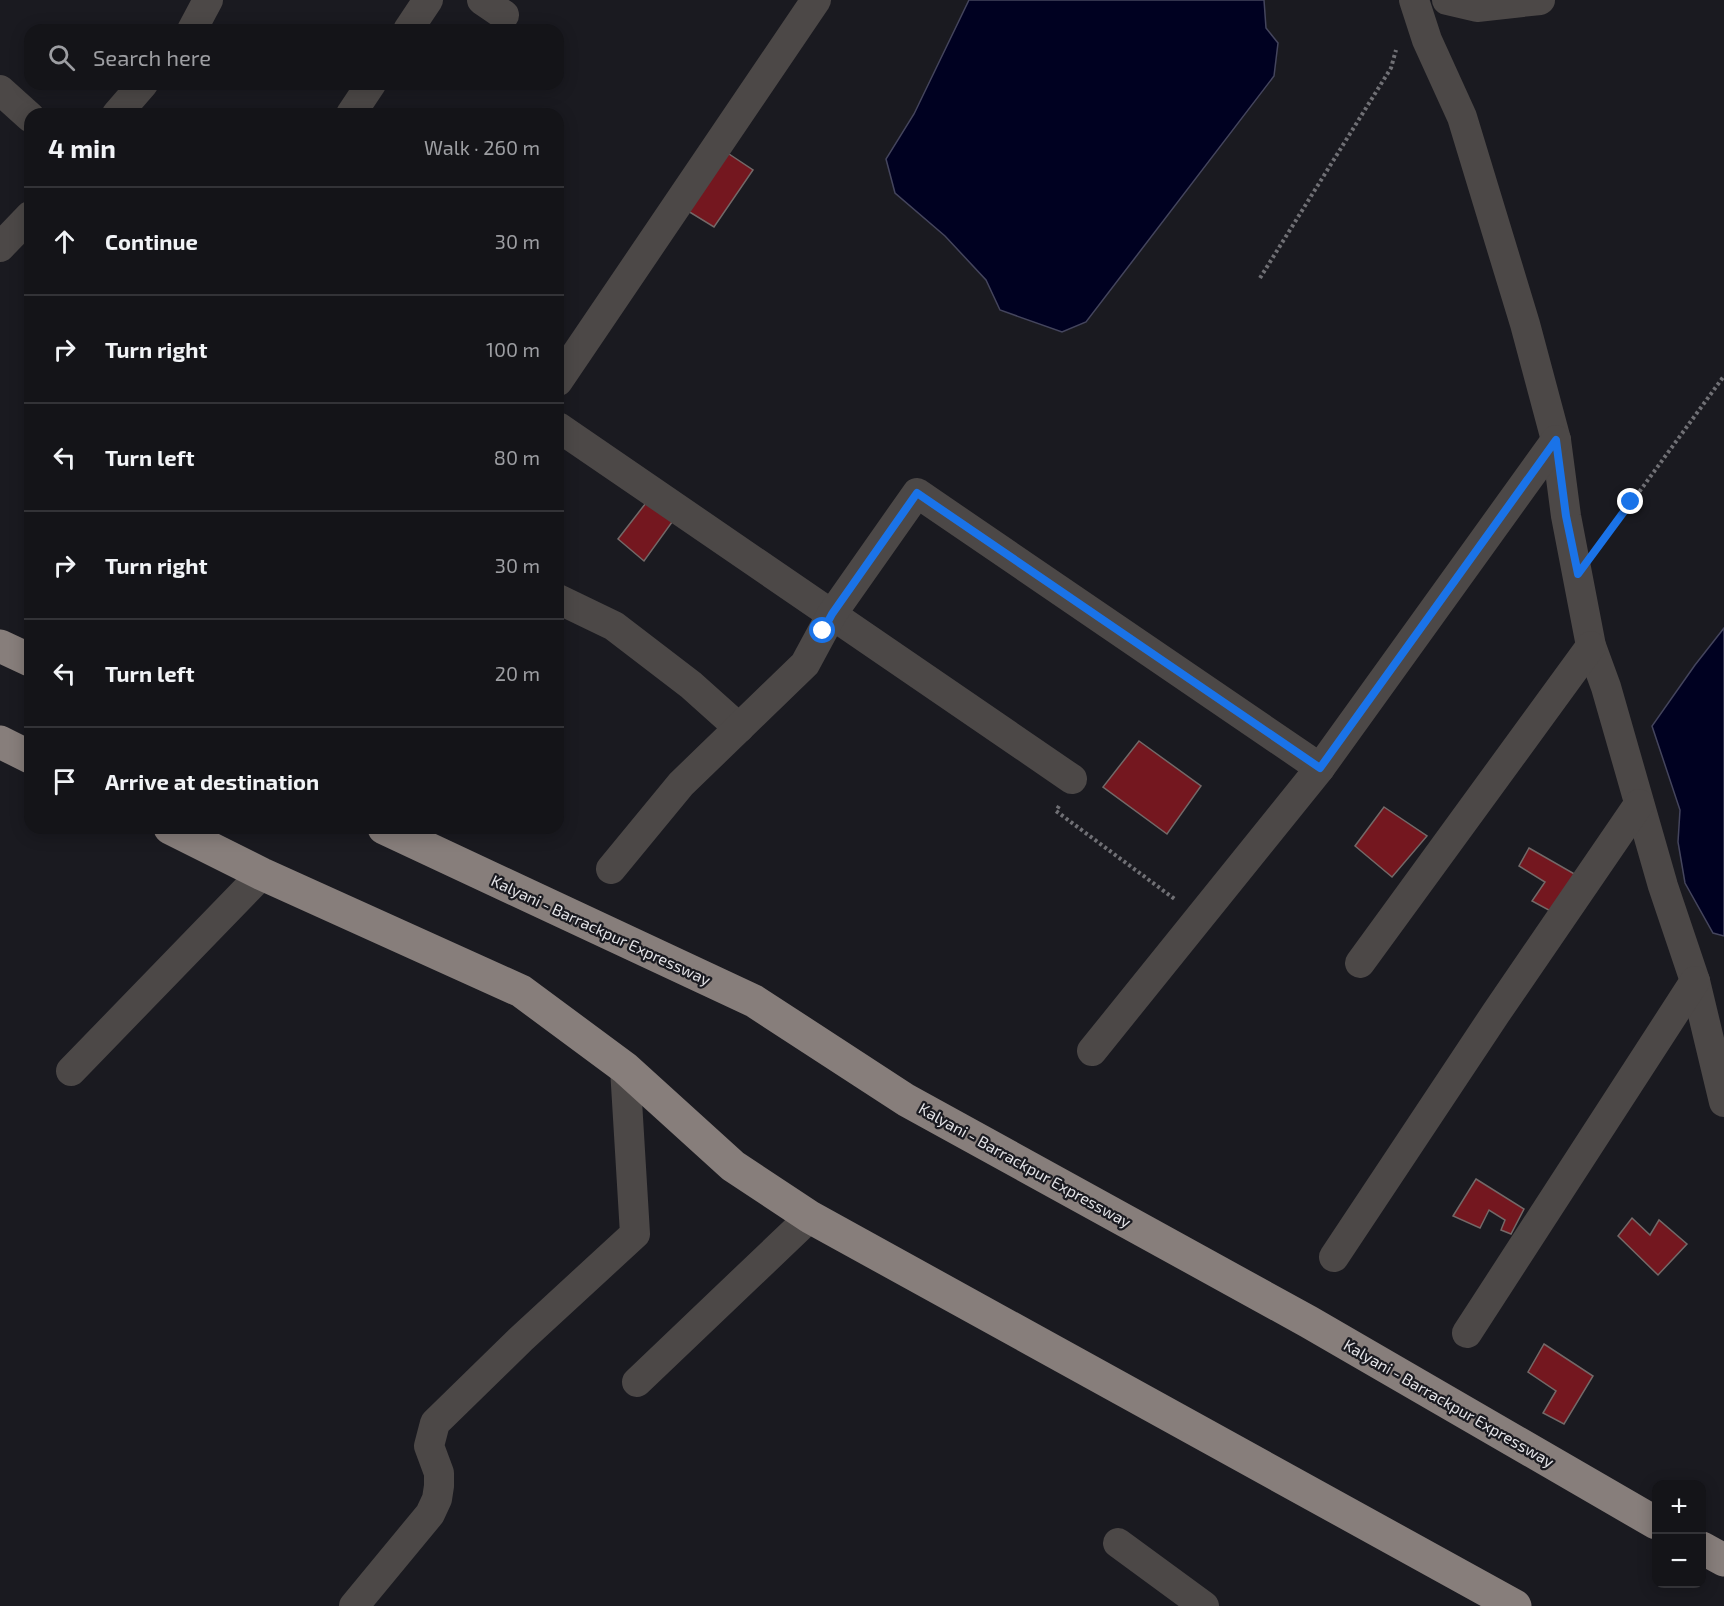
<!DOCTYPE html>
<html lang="en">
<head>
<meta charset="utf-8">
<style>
  :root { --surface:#141418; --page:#1d1d21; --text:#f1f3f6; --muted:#9d9ea2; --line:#333337 }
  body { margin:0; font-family:"Exo 2",sans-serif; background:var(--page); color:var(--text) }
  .controls { position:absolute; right:18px; bottom:18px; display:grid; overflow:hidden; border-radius:12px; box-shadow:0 3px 15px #0003 }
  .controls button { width:54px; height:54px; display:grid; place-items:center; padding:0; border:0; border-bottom:2px solid var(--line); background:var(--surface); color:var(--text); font:30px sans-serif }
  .stop { position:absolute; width:18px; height:18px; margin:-14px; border:4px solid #1a73e8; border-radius:50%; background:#fff }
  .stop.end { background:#1a73e8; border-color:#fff; box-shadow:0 2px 6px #0008 }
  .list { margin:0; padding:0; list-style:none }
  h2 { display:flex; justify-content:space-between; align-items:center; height:78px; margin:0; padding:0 24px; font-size:26px }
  h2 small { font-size:20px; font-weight:400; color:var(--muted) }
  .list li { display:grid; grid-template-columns:39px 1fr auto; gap:18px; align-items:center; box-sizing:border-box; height:108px; padding:0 24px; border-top:2px solid var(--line) }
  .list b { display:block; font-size:22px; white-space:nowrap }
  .list em { font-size:20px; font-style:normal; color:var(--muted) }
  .icon { flex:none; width:33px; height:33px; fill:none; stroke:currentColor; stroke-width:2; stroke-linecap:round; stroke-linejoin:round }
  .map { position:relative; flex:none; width:1724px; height:1606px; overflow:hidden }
  .search { position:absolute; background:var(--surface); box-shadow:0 3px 15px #0003; left:24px; top:24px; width:540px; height:66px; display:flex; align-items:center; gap:15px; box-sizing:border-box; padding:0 21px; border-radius:18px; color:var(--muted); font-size:22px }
  .panel { position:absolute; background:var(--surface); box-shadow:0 3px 15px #0003; left:24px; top:108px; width:540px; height:726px; border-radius:18px }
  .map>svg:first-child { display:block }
</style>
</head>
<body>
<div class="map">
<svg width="1724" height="1606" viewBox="0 0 1724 1606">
  <rect width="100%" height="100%" fill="#1a1a20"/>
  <!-- water -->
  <g fill="#000121" stroke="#44455d" stroke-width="1.5">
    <path d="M969,0H1264L1266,28L1278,43L1274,76L1086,322L1062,332L1000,310L986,280L945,236L895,193L886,159L914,114Z"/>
    <path d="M1724,628V936L1713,933L1685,883L1678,842L1680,810L1652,726L1695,665Z"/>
  </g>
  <!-- building -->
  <g fill="#74171f" stroke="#736968" stroke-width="1.5">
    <path d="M723,150L753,170L714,227L683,208Z"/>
    <path d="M649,499L675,518L644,561L618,539Z"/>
    <path d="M1139,741L1201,786L1167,834L1103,787Z"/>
    <path d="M1384,807L1427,836L1392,877L1355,846Z"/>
    <path d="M1529,848L1578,876L1556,914L1532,901L1545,882L1519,866Z"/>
    <path d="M1476,1179L1524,1209L1511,1234L1501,1230L1505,1220L1489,1210L1480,1228L1453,1216Z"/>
    <path d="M1632,1218L1650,1235L1659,1220L1687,1244L1658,1275L1618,1236Z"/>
    <path d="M1544,1344L1593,1376L1564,1424L1543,1413L1556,1391L1528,1372Z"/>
  </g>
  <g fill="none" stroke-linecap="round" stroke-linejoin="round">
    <!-- path -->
    <g stroke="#707075" stroke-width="4" stroke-dasharray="3 3" stroke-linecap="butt">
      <path d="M1260,278L1391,68L1396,50"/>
      <path d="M1604,540L1724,376"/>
      <path d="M1059,806L1056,811L1176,900"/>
    </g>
    <!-- minor -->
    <g stroke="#4c4847" stroke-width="30">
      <path d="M482,0L504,15"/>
      <path d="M1414,0L1427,40L1462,117L1525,324L1556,440L1566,516L1591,646L1606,687L1663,886L1695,981L1724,1102"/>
      <path d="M1447,0L1477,7L1540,0"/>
      <path d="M192,30L208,0"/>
      <path d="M408,30L428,0"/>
      <path d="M0,90L30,117"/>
      <path d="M117,114L143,84"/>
      <path d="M351,114L371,84"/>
      <path d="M0,247L30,216"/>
      <path d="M558,381L816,0"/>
      <path d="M558,427L1072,779"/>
      <path d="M558,599L614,626L691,685L739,728"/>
      <path d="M611,869L681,784L805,664L832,614L917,493L1320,768"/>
      <path d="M1360,963L1591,646"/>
      <path d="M1092,1051L1320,768L1556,440"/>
      <path d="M71,1071L262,874"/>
      <path d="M1334,1257L1496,1013L1639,804"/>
      <path d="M1467,1333L1695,981"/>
      <path d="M637,1382L810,1217"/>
      <path d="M1118,1543L1204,1606"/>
      <path d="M354,1606L430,1514L437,1499L439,1486V1473L429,1446L435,1423L521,1339L635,1234L625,1068"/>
    </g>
    <!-- trunk -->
    <g stroke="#877e7b" stroke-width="33">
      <path d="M0,646L30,660"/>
      <path d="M0,742L30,757"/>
      <path d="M170,828L262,874L521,991L625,1068L733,1166L810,1217L1515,1606"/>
      <path d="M384,828L754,1001L906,1100L1309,1322L1656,1523"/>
      <path d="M1702,1548L1724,1560"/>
    </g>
  </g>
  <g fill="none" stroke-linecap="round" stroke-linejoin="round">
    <!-- route -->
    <path stroke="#1a73e8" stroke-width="8" d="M823,631L832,614L917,493L1320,768L1556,440L1566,516L1578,574L1631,502"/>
  </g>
  <g text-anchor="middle" stroke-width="4.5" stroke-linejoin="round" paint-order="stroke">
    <!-- street labels -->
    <g font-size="16" fill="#e4e4e8" stroke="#1a1a20">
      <text transform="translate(601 930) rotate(25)" y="6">Kalyani - Barrackpur Expressway</text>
      <text transform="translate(1025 1165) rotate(29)" y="6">Kalyani - Barrackpur Expressway</text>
      <text transform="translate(1449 1403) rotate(30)" y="6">Kalyani - Barrackpur Expressway</text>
    </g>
  </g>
</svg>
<div class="controls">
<button>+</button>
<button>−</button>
</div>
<div class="stop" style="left:823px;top:631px"></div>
<div class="stop end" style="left:1631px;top:502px"></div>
<div class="search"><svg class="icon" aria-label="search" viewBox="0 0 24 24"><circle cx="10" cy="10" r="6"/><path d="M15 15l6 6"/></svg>Search here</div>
<section class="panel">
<h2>4 min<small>Walk · 260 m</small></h2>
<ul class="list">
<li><svg class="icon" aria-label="ahead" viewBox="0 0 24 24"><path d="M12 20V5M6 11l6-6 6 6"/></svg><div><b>Continue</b></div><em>30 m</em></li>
<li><svg class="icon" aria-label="right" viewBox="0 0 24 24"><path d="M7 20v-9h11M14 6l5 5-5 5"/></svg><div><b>Turn right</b></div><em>100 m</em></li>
<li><svg class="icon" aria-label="left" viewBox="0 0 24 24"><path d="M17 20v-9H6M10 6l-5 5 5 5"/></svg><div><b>Turn left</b></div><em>80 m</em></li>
<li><svg class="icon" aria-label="right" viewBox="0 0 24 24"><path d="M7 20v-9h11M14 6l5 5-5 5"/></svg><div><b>Turn right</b></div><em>30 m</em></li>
<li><svg class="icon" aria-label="left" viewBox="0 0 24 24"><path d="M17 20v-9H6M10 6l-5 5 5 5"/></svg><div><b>Turn left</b></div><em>20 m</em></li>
<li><svg class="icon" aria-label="arrive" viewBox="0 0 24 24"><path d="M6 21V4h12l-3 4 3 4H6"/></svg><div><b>Arrive at destination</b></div></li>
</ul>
</section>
</div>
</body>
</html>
